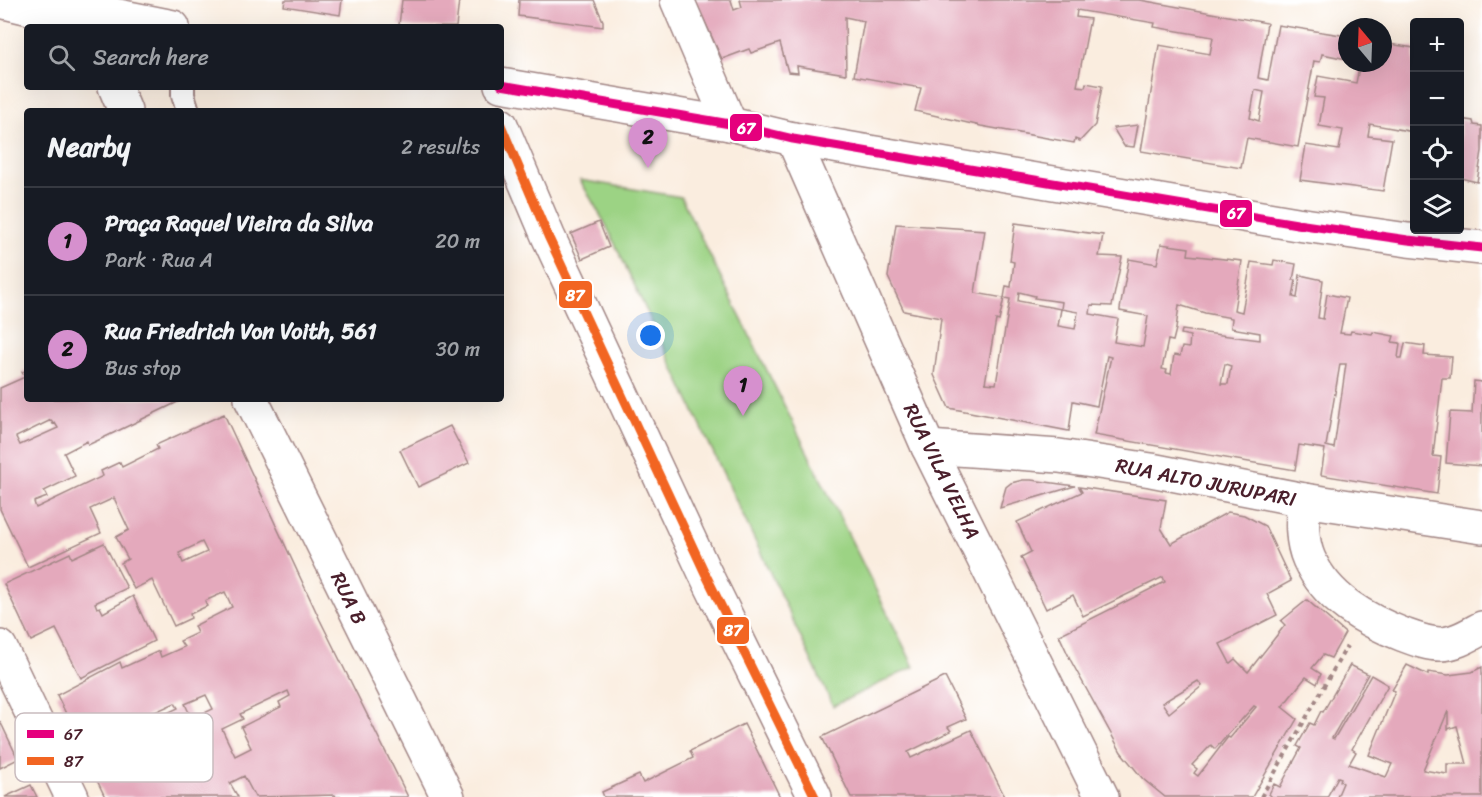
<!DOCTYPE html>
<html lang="en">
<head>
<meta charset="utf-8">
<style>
  :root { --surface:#171b24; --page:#242831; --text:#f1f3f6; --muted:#9ea1a6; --line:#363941; --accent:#d690ce }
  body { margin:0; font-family:Sriracha,sans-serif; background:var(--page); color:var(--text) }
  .controls { position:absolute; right:18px; top:18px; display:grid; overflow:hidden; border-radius:6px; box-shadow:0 6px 24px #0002 }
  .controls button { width:54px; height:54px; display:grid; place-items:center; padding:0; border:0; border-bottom:2px solid var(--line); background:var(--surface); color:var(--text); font:30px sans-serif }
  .compass { position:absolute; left:1338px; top:18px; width:54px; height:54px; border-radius:50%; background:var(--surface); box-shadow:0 6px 24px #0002; rotate:341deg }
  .you { position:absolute; left:651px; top:336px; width:21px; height:21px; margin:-15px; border:4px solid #fff; border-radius:50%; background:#1a73e8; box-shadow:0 0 0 9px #1a73e833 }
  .badge { display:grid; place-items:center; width:39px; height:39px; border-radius:50%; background:var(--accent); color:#111; font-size:20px; font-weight:700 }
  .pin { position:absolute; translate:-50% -50px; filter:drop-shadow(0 2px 3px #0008) }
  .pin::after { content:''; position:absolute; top:32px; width:21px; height:18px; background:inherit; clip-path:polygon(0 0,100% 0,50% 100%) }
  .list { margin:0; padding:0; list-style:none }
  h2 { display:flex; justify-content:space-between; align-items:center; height:78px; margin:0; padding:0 24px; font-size:26px }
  h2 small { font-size:20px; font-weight:400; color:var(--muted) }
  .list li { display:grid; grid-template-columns:39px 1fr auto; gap:18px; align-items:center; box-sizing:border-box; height:108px; padding:0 24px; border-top:2px solid var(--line) }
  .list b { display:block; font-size:22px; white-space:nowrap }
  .list p { margin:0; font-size:20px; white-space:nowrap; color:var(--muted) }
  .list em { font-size:20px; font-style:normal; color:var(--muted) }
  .icon { flex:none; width:33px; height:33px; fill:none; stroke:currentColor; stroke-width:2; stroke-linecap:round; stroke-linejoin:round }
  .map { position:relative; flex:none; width:1482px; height:797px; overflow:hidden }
  .search { position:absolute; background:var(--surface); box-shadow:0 6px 24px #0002; left:24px; top:24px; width:480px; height:66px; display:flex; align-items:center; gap:15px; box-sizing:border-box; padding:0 21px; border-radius:6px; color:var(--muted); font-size:22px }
  .panel { position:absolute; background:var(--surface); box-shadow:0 6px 24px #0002; left:24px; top:108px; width:480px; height:294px; border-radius:6px }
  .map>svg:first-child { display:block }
</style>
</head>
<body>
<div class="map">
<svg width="1482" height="797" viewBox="0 0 1482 797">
  <rect width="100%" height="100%" fill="#fff"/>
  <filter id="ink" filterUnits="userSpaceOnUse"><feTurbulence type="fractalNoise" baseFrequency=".0167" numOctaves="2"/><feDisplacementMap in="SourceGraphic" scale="12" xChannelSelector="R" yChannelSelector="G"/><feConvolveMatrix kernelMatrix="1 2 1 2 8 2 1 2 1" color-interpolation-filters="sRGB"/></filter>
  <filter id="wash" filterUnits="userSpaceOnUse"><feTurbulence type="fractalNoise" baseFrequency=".008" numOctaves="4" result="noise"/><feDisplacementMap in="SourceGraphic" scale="24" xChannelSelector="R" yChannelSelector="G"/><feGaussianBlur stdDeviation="1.35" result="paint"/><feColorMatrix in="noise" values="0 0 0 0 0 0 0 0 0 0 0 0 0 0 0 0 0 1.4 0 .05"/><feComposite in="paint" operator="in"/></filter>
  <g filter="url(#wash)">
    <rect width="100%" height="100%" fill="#faeddf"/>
    <!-- green -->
    <path fill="#9cd384" stroke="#737958" stroke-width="1.5" d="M580,180L681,197L914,667L833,706L606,225Z"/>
    <g id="blocks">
      <!-- building -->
      <g fill="#e4a9bc" fill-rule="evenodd">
        <path d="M285,0H342L340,15L284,6Z"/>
        <path d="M402,0H459L456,27H415L399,25Z"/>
        <path d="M519,0H594L603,21V27L518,16Z"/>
        <path d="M695,0H731L734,10L742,7L740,0H1140L1267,23L1258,78L1268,80L1278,25L1347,36V59L1322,54L1320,62L1314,61L1298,147L1247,138L1241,168L1141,151L1159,45L1210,54L1213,37L1154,27L1155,23L1077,10L1076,17L1090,19L1077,86L1085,87L1086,83L1102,86L1095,125L1080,141L1075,139L1074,143L981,126L915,111L921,88L854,76L864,21L845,17L846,74L797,66L798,73L788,72L780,43L751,53L749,49L722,59ZM1255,90L1264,92L1259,121L1250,118Z"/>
        <path d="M1383,43L1414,48V132L1370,124L1368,136L1392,139L1383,191L1300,180L1306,145L1339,150L1343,130L1319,126L1324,98L1314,97L1318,76L1356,83L1360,63H1383Z"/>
        <path d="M1460,119L1473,121L1474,125L1482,126V151L1477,182L1460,178Z"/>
        <path d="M1138,125L1134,147L1124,146L1113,128Z"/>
        <path d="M599,222L609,247L582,259L571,234Z"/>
        <path d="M1015,223L1103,235L1099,256L1122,257L1112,306L1091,305L1090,314L1118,319L1114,342L1143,347L1148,316L1120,311V309L1129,259L1157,264L1161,244L1189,248L1188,255L1242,261L1234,310L1242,312L1251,262L1273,265L1274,260L1296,264L1293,280H1296L1293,297L1297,298L1300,275L1323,280L1318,318L1323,319L1327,294L1347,298L1340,333L1350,334L1351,331L1372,334L1373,332L1394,336L1392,342L1400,343L1398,358H1402L1405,343L1425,346L1424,355L1452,357L1450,378H1442L1433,456L1441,457L1437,494L1321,475L1325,449L1299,445L1295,470L1094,435L1111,357L1107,356L1097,406L1073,401L1069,431L949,408L934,375L941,318L904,311L888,277L896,224L985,230L975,293L1004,298L999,321L996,320L985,383L996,384L1010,299L1004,298L1006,286L1011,287L1014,262L1010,261ZM1019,292L1035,296L1034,298L1062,302L1061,309L1078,312L1075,329L1058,326L1061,309L1018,301ZM1179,305L1205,313L1232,318L1231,328L1260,333V340L1182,330L1181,334L1190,336L1189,348L1182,347L1180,356L1174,355L1171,374L1166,373L1167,370L1162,369L1168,340L1173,341L1176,329ZM1225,364L1231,366L1228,384H1221ZM1340,364H1346L1334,448L1326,446Z"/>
        <path d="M27,370V399H184L103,438L88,445L87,441L64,453L75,476L44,491L47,497L34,502L36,508L103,476L101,471L120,462L122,467L158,449L156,445L224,414L320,620L408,797H336L335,795L255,797L244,776L230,783L238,797H105L84,753L178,708L175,703L146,716L149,721L84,751L57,695L120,662L122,668L159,651L161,657L184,647L180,641L197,633L194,626L232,607L225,592L205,601L207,606L190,614L191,618L174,626L152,580L134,589L121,563L128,559L116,537L129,530L114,498L90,509L101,533L28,567L0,509V388L25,377L22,372ZM51,420L53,424L55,423L58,428L20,445L16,437ZM202,542L207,552L183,563L179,553ZM288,691L290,696L279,702L281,707L241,727L251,748L235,756L222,729L243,719L240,714ZM206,695L213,709L192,719L185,704ZM203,758L205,763L184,773L182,769Z"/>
        <path d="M1474,381L1482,382V466L1446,463L1450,412L1472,413Z"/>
        <path d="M450,426L469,463L418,487L400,450Z"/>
        <path d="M1023,480H1031L1075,486L1000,508L1006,487L1011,483Z"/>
        <path d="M1079,487L1166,500L1161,528L1171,544L1228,512L1244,515L1265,526L1291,581L1267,594L1277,615L1220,644L1230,663L1235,659L1248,672L1285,625L1281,621L1307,600L1345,633L1331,658L1323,655L1312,668L1321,674L1317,684L1306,677L1282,707L1297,719L1252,797H1165L1143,779L1121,752L1071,661L1059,635L1165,582L1163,577L1083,616L1073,595L1046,609L1021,557L1031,552L1017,522L1082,492ZM1198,681L1202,686L1169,713L1162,703ZM1254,706L1256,707L1230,738L1228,737L1198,776L1194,773L1197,769L1192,765L1211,745L1215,749Z"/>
        <path d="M104,543L127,588L95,603L97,608L100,607L103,613L133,596L154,641L81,678L56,629L31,641L4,584L70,553L72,558Z"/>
        <path d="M1350,665L1368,674L1332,738L1334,739L1371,675L1388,685L1352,749L1356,752L1349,764L1386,777L1392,764L1369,755L1395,691L1392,690L1407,665L1428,675V672L1448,675L1472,672L1482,667V797H1337L1343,783L1340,781L1341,778L1338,777L1327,797H1272L1269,794L1274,784L1280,787L1301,748L1297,746L1310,723L1314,725L1321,711L1323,712ZM1448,711V729L1457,726L1467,764H1447V774L1423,770Z"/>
        <path d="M945,677L966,719L948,727L951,731L908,752L911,758L971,730L1005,797H851L822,737Z"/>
        <path d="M0,721L18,759L0,768Z"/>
        <path d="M744,724L780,797H604L602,792L639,775L643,783L693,758L690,751Z"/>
        <path d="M31,785L37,797H5Z"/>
      </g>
    </g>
  </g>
  <g filter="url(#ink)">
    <use href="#blocks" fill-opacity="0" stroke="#a28685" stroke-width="1.5"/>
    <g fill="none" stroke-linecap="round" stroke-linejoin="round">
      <!-- service casing -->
      <g stroke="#a28685" stroke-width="26">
        <path id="service" d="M183,87V95L188,111"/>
      </g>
      <!-- pedestrian casing -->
      <g stroke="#a28685" stroke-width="36">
        <path id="pedestrian" d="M677,0L730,124"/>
      </g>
      <!-- minor casing -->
      <g stroke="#a28685" stroke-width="36">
        <g id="minor">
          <path d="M0,1L38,10L98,12L173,27"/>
          <path d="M501,85L730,124L793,139L881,154L1297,224L1408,240L1482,248"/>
          <path d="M115,87L125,111"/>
          <path d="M501,125L548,236L704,571L815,797"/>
          <path d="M793,139L928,447L1102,797"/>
          <path d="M251,399L448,797"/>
          <path d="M928,447L1059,456L1151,470L1304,500L1482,527"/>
          <path d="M1304,500C1302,520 1301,541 1309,559C1327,599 1365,620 1404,635C1415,639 1428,644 1440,644C1455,644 1469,635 1482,628"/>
          <path d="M0,647L72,797"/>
        </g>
      </g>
      <!-- path -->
      <path stroke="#a28685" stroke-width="4" stroke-dasharray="4.5 4.5" stroke-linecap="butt" d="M1261,797L1347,646"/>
      <!-- service -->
      <use href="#service" stroke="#fff" stroke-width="22"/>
      <!-- pedestrian -->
      <use href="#pedestrian" stroke="#fff" stroke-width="33"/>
      <!-- minor -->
      <use href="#minor" stroke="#fff" stroke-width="33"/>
      <!-- bus-1 casing -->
      <g stroke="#fff" stroke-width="14">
        <path id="bus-1" d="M501,85L730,124L793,139L881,154L1297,224L1408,240L1482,248"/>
      </g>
      <!-- bus-2 casing -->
      <g stroke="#fff" stroke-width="14">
        <path id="bus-2" d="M501,125L548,236L704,571L815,797"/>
      </g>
      <!-- bus-1 -->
      <use href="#bus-1" stroke="#e5007d" stroke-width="9"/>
      <!-- bus-2 -->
      <use href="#bus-2" stroke="#f26522" stroke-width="9"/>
    </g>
  </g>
  <g text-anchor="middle" stroke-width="4.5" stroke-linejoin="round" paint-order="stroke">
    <!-- street labels -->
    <g font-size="20" fill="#4a1f2b" stroke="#fff">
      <text transform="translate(942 471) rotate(64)" y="7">RUA VILA VELHA</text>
      <text transform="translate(1206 482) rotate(11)" y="7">RUA ALTO JURUPARI</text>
      <text transform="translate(349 598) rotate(64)" y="7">RUA B</text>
    </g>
  </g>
  <!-- legend -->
  <rect x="15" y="713" width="198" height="69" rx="9" fill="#fff" stroke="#c9bcbf" stroke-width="1.5"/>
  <rect x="27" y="730" width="27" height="8" fill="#e5007d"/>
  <rect x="27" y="757" width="27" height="8" fill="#f26522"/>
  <g font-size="16" fill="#4a1f2b">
    <text x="64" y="740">67</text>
    <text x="64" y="767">87</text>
  </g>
  <g stroke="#fff" stroke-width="2">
    <rect x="729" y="113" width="34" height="29" rx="6" fill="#e5007d"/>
    <rect x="1219" y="199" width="34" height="29" rx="6" fill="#e5007d"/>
    <rect x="558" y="280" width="35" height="29" rx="6" fill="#f26522"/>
    <rect x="716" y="616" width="34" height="29" rx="6" fill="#f26522"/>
  </g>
  <g font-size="16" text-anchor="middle" font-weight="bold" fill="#fff">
    <text x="746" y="134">67</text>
    <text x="1236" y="219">67</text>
    <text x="575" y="301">87</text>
    <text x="733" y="636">87</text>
  </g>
</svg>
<div class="controls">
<button>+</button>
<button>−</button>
<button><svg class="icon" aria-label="locate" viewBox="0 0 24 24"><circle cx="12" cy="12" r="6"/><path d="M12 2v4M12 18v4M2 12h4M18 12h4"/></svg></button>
<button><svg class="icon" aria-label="layers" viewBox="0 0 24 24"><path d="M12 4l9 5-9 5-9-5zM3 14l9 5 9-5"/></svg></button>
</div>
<svg class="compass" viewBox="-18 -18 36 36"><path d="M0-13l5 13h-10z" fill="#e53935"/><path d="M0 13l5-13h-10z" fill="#9ea1a6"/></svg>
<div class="you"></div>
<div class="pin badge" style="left:743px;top:416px">1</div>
<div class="pin badge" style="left:648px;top:168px">2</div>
<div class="search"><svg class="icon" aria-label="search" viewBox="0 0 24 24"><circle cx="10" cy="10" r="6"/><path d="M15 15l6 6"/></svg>Search here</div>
<section class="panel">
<h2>Nearby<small>2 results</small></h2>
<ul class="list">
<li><span class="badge">1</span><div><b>Praça Raquel Vieira da Silva</b><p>Park · Rua A</p></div><em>20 m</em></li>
<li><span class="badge">2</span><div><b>Rua Friedrich Von Voith, 561</b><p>Bus stop</p></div><em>30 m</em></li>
</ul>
</section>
</div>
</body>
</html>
